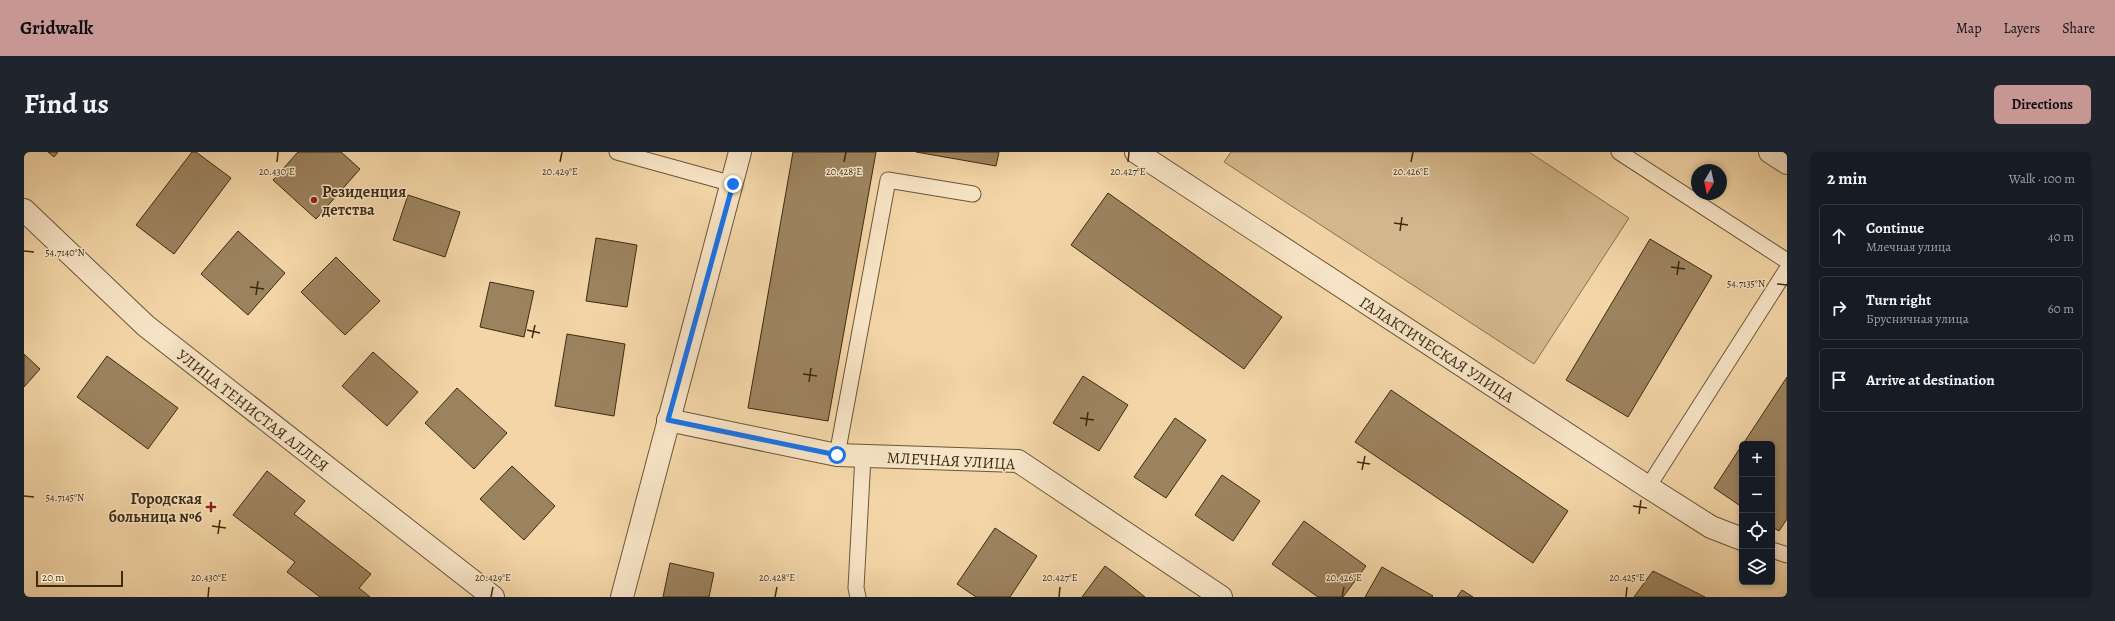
<!DOCTYPE html>
<html lang="en">
<head>
<meta charset="utf-8">
<style>
  :root { --surface:#171b24; --page:#20242c; --text:#f1f3f6; --muted:#9ea1a6; --line:#363941; --accent:#c59692 }
  body { margin:0; font-family:Alegreya,serif; background:var(--page); color:var(--text) }
  .controls { position:absolute; right:12px; bottom:12px; display:grid; overflow:hidden; border-radius:6px; box-shadow:0 2px 6px #0003 }
  .controls button { width:36px; height:36px; display:grid; place-items:center; padding:0; border:0; border-bottom:1px solid var(--line); background:var(--surface); color:var(--text); font:20px sans-serif }
  .compass { position:absolute; left:1667px; top:12px; width:36px; height:36px; border-radius:50%; background:var(--surface); box-shadow:0 2px 6px #0003; rotate:189deg }
  .scale { position:absolute; left:12px; bottom:10px; width:87px; box-sizing:border-box; padding-left:4px; border:2px solid #3d2b10; border-top:0; font-size:11px; line-height:14px; white-space:nowrap; color:#3d2b10; -webkit-text-stroke:3px #f7e4c6; paint-order:stroke }
  .stop { position:absolute; width:12px; height:12px; margin:-9px; border:3px solid #1a73e8; border-radius:50%; background:#fff }
  .stop.end { background:#1a73e8; border-color:#fff; box-shadow:0 1px 4px #0008 }
  .list { margin:0; padding:0; list-style:none }
  h2 { display:flex; justify-content:space-between; align-items:center; height:52px; margin:0; padding:0 16px; font-size:17px }
  h2 small { font-size:13px; font-weight:400; color:var(--muted) }
  .list li { display:grid; grid-template-columns:26px 1fr auto; gap:12px; align-items:center; box-sizing:border-box; height:64px; margin:0 8px 8px; padding:0 8px; border:1px solid var(--line); border-radius:6px }
  .list b { display:block; font-size:15px; white-space:nowrap }
  .list p { margin:0; font-size:13px; white-space:nowrap; color:var(--muted) }
  .list em { font-size:13px; font-style:normal; color:var(--muted) }
  .icon { flex:none; width:22px; height:22px; fill:none; stroke:currentColor; stroke-width:2; stroke-linecap:round; stroke-linejoin:round }
  .map { position:relative; flex:none; width:1763px; height:445px; overflow:hidden; border-radius:6px }
  header { display:flex; align-items:center; gap:24px; box-sizing:border-box; height:56px; padding:0 20px; background:var(--accent); color:#111 }
  header strong { font-size:19px }
  nav { display:flex; gap:22px; margin-inline-start:auto; font-size:14px }
  .intro { display:flex; align-items:center; justify-content:space-between; box-sizing:border-box; height:96px; padding:0 24px }
  h1 { margin:0; font-size:28px }
  .button { padding:10px 18px; border-radius:6px; background:var(--accent); color:#111; font-size:14px; font-weight:700 }
  main { display:flex; gap:24px; padding:0 24px }
  aside { flex:1; background:var(--surface); border-radius:6px; box-shadow:0 2px 6px #0003 }
  .map>svg:first-child { display:block }
</style>
</head>
<body>
<header>
<strong>Gridwalk</strong>
<nav><a>Map</a><a>Layers</a><a>Share</a></nav>
</header>
<div class="intro"><h1>Find us</h1><a class="button">Directions</a></div>
<main>
<div class="map">
<svg width="1763" height="445" viewBox="0 0 1763 445">
  <rect width="100%" height="100%" fill="#f3d5a7"/>
  <filter id="stains"><feTurbulence type="fractalNoise" baseFrequency=".005" numOctaves="4"/><feColorMatrix values="0 0 0 0 .2 0 0 0 0 .09 0 0 0 0 .02 0 0 0 .5 -.17"/></filter>
  <radialGradient id="worn" r=".72"><stop offset=".6" stop-color="#630" stop-opacity="0"/><stop offset="1" stop-color="#630" stop-opacity=".3"/></radialGradient>
  <!-- green -->
  <path fill="#d4b88d" stroke="#88724e" d="M1207,0H1505L1605,66L1510,212L1200,10Z"/>
  <!-- building -->
  <g fill="#9c835f" stroke="#3d2b10">
    <path d="M24,0H34L30,5Z"/>
    <path d="M168,0H172L207,26L150,102L112,73Z"/>
    <path d="M274,0H317L336,17L292,67L249,28Z"/>
    <path d="M769,0H852L804,269L724,256Z"/>
    <path d="M892,0H975L972,14Z"/>
    <path d="M1084,41L1258,165L1220,217L1047,93Z"/>
    <path d="M384,43L436,60L421,105L369,88Z"/>
    <path d="M214,79L261,121L224,163L177,122Z"/>
    <path d="M572,86L613,93L603,155L562,149Z"/>
    <path d="M1626,87L1688,124L1604,265L1542,228Z"/>
    <path d="M312,105L356,149L321,183L277,140Z"/>
    <path d="M466,130L510,139L500,185L456,175Z"/>
    <path d="M543,182L601,192L590,264L531,254Z"/>
    <path d="M349,200L394,240L363,274L318,234Z"/>
    <path d="M0,202L16,217L0,235Z"/>
    <path d="M83,204L154,256L124,297L53,245Z"/>
    <path d="M1059,224L1104,253L1075,299L1029,271Z"/>
    <path d="M1763,225V367L1755,379L1748,375V292H1719Z"/>
    <path d="M433,236L483,281L450,317L401,271Z"/>
    <path d="M1367,238L1544,359L1509,411L1331,290Z"/>
    <path d="M1151,266L1182,288L1142,346L1110,325Z"/>
    <path d="M1718,293V355L1690,336Z"/>
    <path d="M488,314L531,354L500,388L456,347Z"/>
    <path d="M243,319L281,349L270,362L347,422L335,436L346,445H296L263,420L271,410L209,363Z"/>
    <path d="M1198,323L1236,349L1209,389L1171,363Z"/>
    <path d="M1280,369L1342,414L1319,445H1294L1248,412Z"/>
    <path d="M971,376L1013,404L986,445H952L933,432Z"/>
    <path d="M646,411L690,421L685,445H639Z"/>
    <path d="M1081,414L1101,429L1121,445H1058Z"/>
    <path d="M1358,415L1409,444L1408,445H1341Z"/>
    <path d="M1629,419L1681,445H1610Z"/>
    <path d="M1438,438L1449,445H1433Z"/>
  </g>
  <g fill="none" stroke-linecap="round" stroke-linejoin="round">
    <!-- service casing -->
    <g stroke="#6a5636" stroke-width="17">
      <g id="service">
        <path d="M593,0L709,32"/>
        <path d="M1595,0L1763,109"/>
        <path d="M813,303L864,28L949,42"/>
        <path d="M1624,335L1763,117"/>
        <path d="M1748,398L1763,403"/>
        <path d="M834,445L832,436L839,304"/>
      </g>
    </g>
    <!-- minor casing -->
    <g stroke="#6a5636" stroke-width="24">
      <g id="minor">
        <path d="M1112,0L1624,335L1687,375L1718,387"/>
        <path d="M1746,0L1763,11"/>
        <path d="M644,268L813,303L994,309L1197,445"/>
      </g>
    </g>
    <!-- tertiary casing -->
    <g stroke="#6a5636" stroke-width="24">
      <g id="tertiary">
        <path d="M0,58L122,174L469,445"/>
        <path d="M598,445L716,0"/>
      </g>
    </g>
    <!-- service -->
    <use href="#service" stroke="#f7e4c6" stroke-width="15"/>
    <!-- minor -->
    <use href="#minor" stroke="#f7e4c6" stroke-width="22"/>
    <!-- tertiary -->
    <use href="#tertiary" stroke="#f7e4c6" stroke-width="22"/>
  </g>
  <g fill="none" stroke-linecap="round" stroke-linejoin="round">
    <!-- route -->
    <path stroke="#1a73e8" stroke-width="5" d="M709,32L644,268L813,303"/>
  </g>
  <!-- ticks -->
  <path fill="none" stroke="#3d2b10" stroke-width="1.5" d="M253,10L254,0M536,10L538,0M820,10L822,0M1104,10L1105,0M1387,10L1389,0M1370,71L1384,73M1376,79L1378,65M0,99L10,100M1647,115L1661,117M1653,123L1655,109M1753,132L1763,133M226,135L240,137M232,143L234,129M503,178L516,181M508,186L511,173M779,222L793,224M785,230L787,216M1056,266L1070,268M1062,274L1064,260M1333,310L1346,312M1338,318L1341,304M0,344L10,345M1609,354L1623,356M1615,362L1617,348M188,374L202,376M194,382L196,368M184,445L185,435M467,445L469,435M751,445L753,435M1035,445L1036,435M1318,445L1320,435M1602,445L1603,435"/>
  <!-- markers -->
  <g fill="#8f2418" stroke="#f7e4c6" stroke-width="1.5">
    <circle cx="290" cy="48" r="4"/>
    <path d="M185 349h4v4h4v4h-4v4h-4v-4h-4v-4h4z"/>
  </g>
  <g text-anchor="middle" stroke-width="3" stroke-linejoin="round" paint-order="stroke">
    <!-- poi labels -->
    <g font-size="16" font-weight="bold" fill="#3d2b10" stroke="#f7e4c6" text-anchor="start">
      <text x="298" y="45">Резиденция<tspan x="298" dy="18">детства</tspan></text>
      <text x="178" y="352" text-anchor="end">Городская<tspan x="178" dy="18">больница №6</tspan></text>
    </g>
    <!-- street labels -->
    <g font-size="16" fill="#3d2b10" stroke="#f7e4c6">
      <text transform="translate(1413 197) rotate(33)" y="6">ГАЛАКТИЧЕСКАЯ УЛИЦА</text>
      <text transform="translate(229 258) rotate(38)" y="6">УЛИЦА ТЕНИСТАЯ АЛЛЕЯ</text>
      <text transform="translate(927 308) rotate(3)" y="6">МЛЕЧНАЯ УЛИЦА</text>
    </g>
  </g>
  <g font-size="10" text-anchor="middle" fill="#3d2b10" stroke="#f7e4c6" stroke-width="3" stroke-linejoin="round" paint-order="stroke">
    <text x="253" y="23">20.430°E</text>
    <text x="536" y="23">20.429°E</text>
    <text x="820" y="23">20.428°E</text>
    <text x="1104" y="23">20.427°E</text>
    <text x="1387" y="23">20.426°E</text>
    <text x="41" y="104">54.7140°N</text>
    <text x="1722" y="135">54.7135°N</text>
    <text x="41" y="349">54.7145°N</text>
    <text x="185" y="429">20.430°E</text>
    <text x="469" y="429">20.429°E</text>
    <text x="753" y="429">20.428°E</text>
    <text x="1036" y="429">20.427°E</text>
    <text x="1320" y="429">20.426°E</text>
    <text x="1603" y="429">20.425°E</text>
  </g>
  <rect width="100%" height="100%" filter="url(#stains)"/>
  <rect width="100%" height="100%" fill="url(#worn)"/>
</svg>
<div class="controls">
<button>+</button>
<button>−</button>
<button><svg class="icon" aria-label="locate" viewBox="0 0 24 24"><circle cx="12" cy="12" r="6"/><path d="M12 2v4M12 18v4M2 12h4M18 12h4"/></svg></button>
<button><svg class="icon" aria-label="layers" viewBox="0 0 24 24"><path d="M12 4l9 5-9 5-9-5zM3 14l9 5 9-5"/></svg></button>
</div>
<svg class="compass" viewBox="-18 -18 36 36"><path d="M0-13l5 13h-10z" fill="#e53935"/><path d="M0 13l5-13h-10z" fill="#9ea1a6"/></svg>
<div class="scale">20 m</div>
<div class="stop" style="left:813px;top:303px"></div>
<div class="stop end" style="left:709px;top:32px"></div>
</div>
<aside>
<h2>2 min<small>Walk · 100 m</small></h2>
<ul class="list">
<li><svg class="icon" aria-label="ahead" viewBox="0 0 24 24"><path d="M12 20V5M6 11l6-6 6 6"/></svg><div><b>Continue</b><p>Млечная улица</p></div><em>40 m</em></li>
<li><svg class="icon" aria-label="right" viewBox="0 0 24 24"><path d="M7 20v-9h11M14 6l5 5-5 5"/></svg><div><b>Turn right</b><p>Брусничная улица</p></div><em>60 m</em></li>
<li><svg class="icon" aria-label="arrive" viewBox="0 0 24 24"><path d="M6 21V4h12l-3 4 3 4H6"/></svg><div><b>Arrive at destination</b></div></li>
</ul>
</aside>
</main>
</body>
</html>
